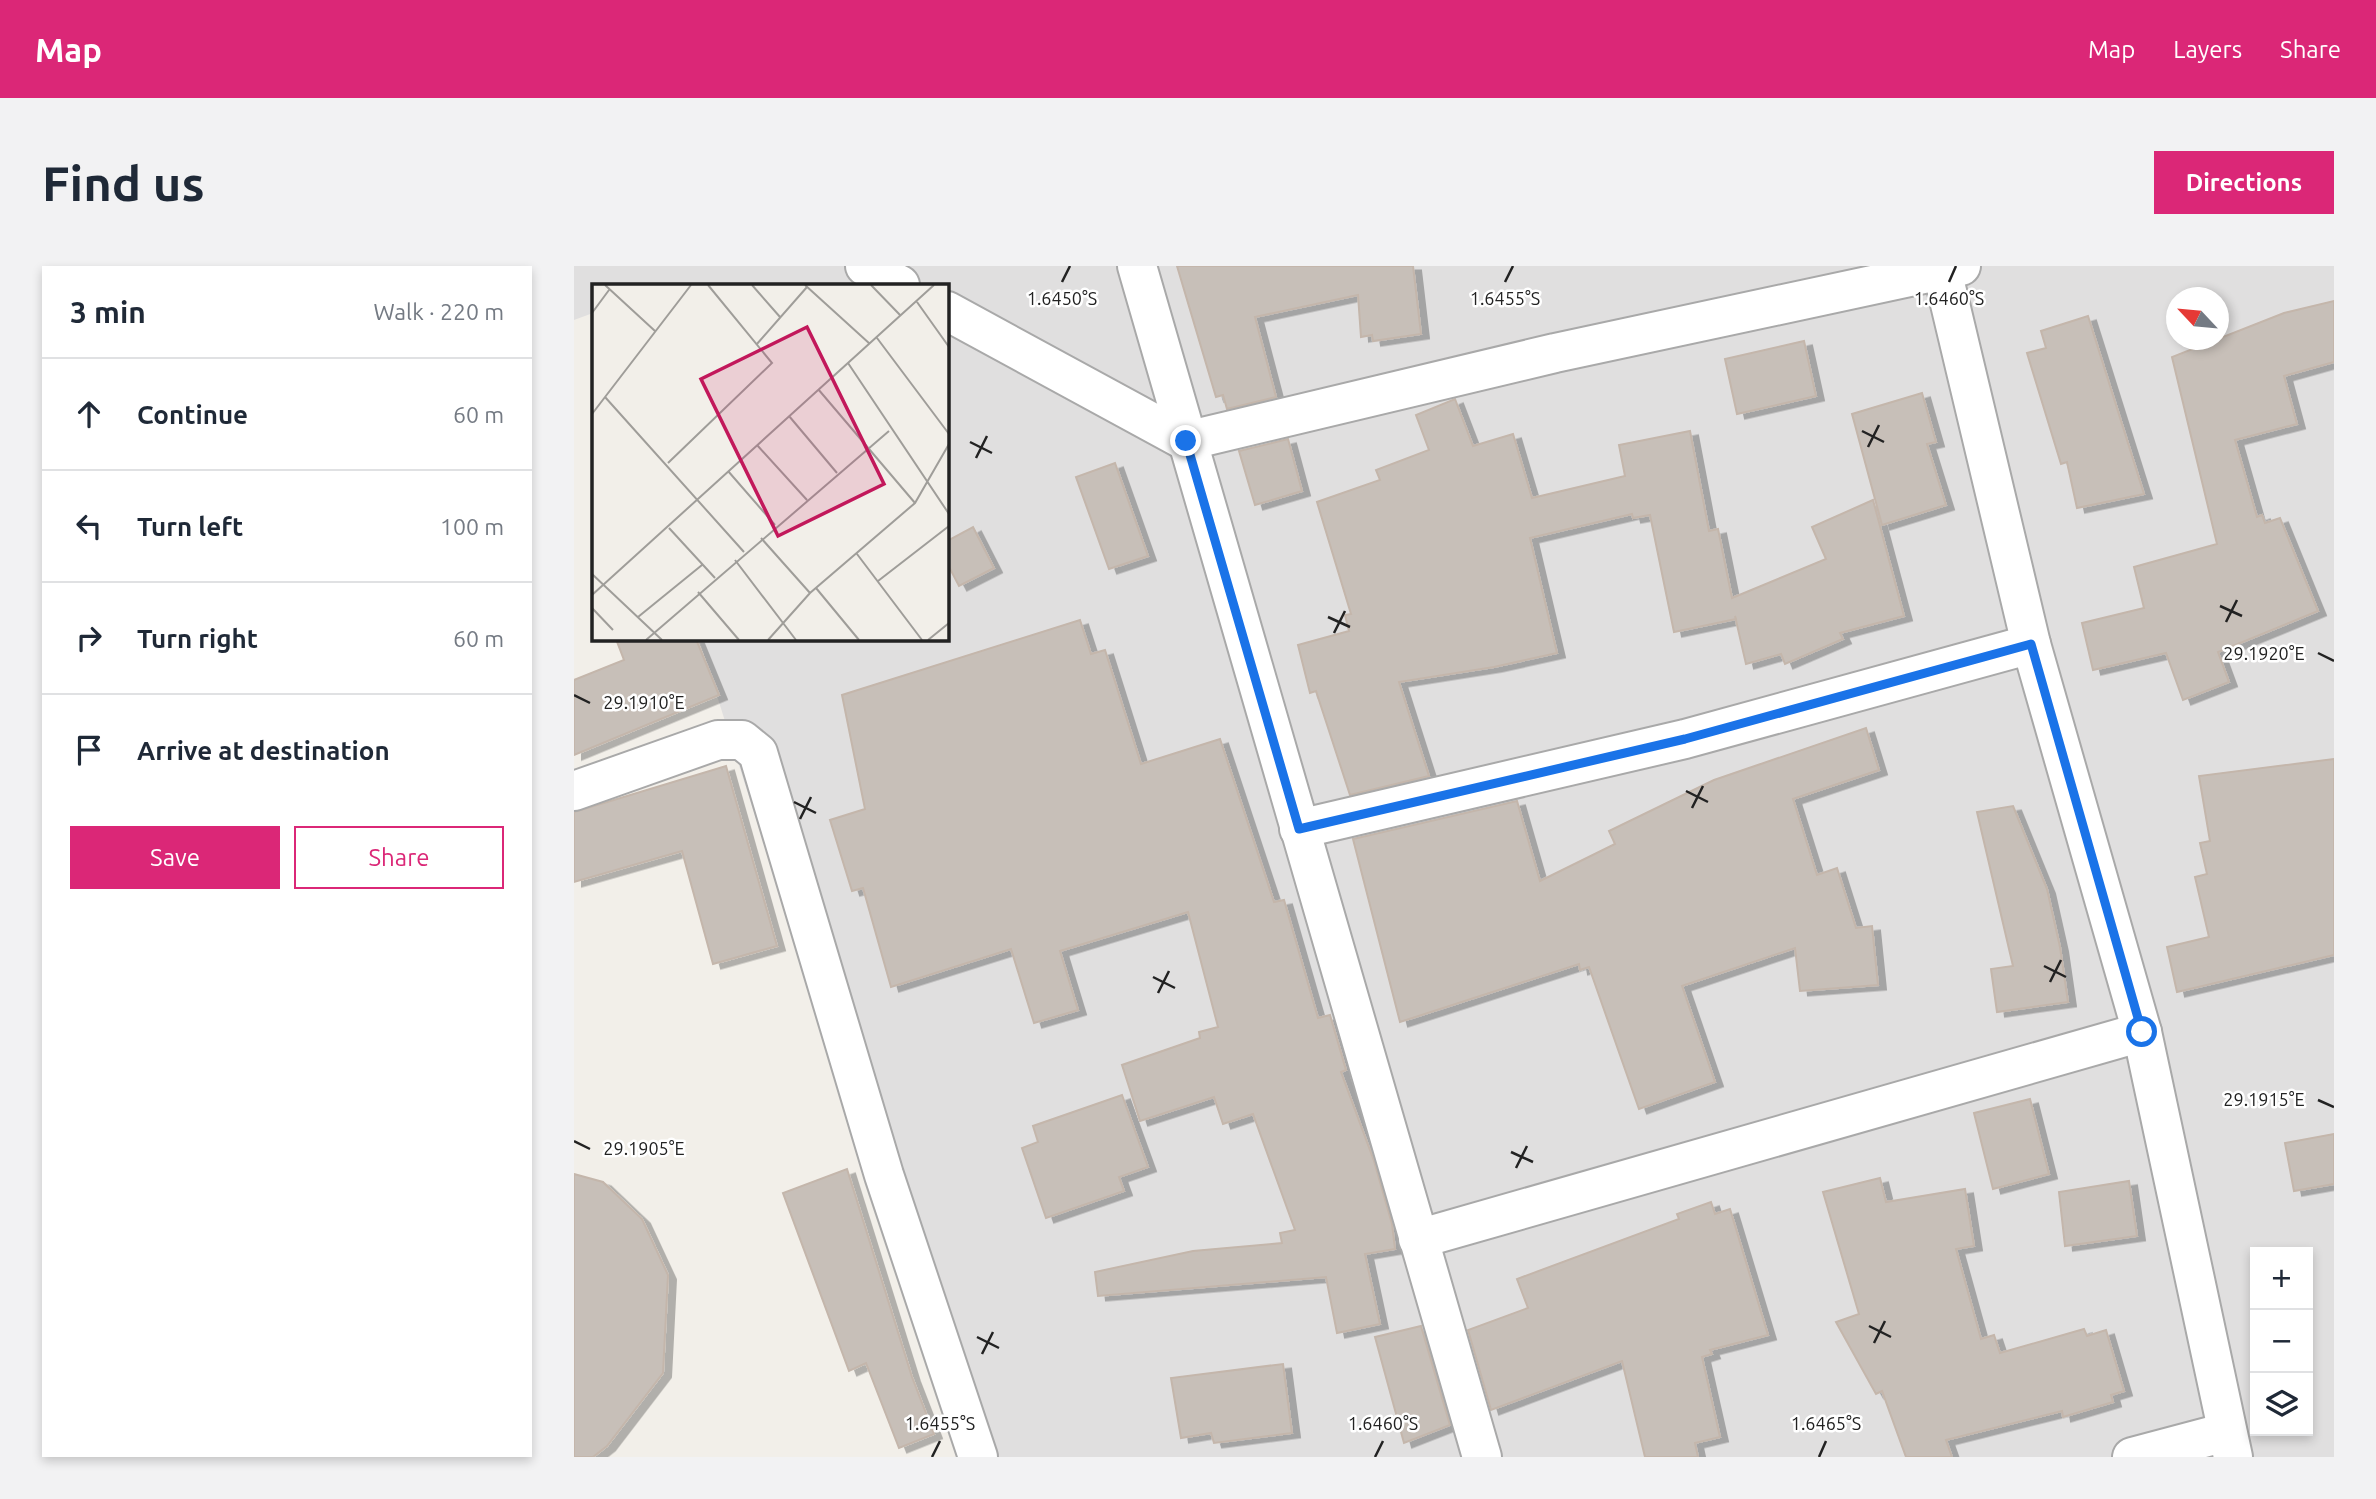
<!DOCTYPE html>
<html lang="en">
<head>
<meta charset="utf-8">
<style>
  :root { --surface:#fff; --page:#f2f2f3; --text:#1f2937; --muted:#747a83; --line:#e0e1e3; --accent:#db2777 }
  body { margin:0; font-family:Ubuntu,sans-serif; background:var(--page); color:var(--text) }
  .controls { position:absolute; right:21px; bottom:21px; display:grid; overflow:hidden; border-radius:0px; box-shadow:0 4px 10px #0003 }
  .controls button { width:63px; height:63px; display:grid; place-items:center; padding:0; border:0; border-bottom:2px solid var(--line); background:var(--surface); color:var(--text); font:35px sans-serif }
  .compass { position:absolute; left:1592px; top:21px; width:63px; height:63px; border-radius:50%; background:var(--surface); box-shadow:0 4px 10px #0003; rotate:296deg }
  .stop { position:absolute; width:21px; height:21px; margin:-16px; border:5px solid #1a73e8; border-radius:50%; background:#fff }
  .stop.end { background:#1a73e8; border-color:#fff; box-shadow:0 2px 7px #0008 }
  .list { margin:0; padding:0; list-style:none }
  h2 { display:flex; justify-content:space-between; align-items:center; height:91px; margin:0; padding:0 28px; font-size:30px }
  h2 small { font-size:23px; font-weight:400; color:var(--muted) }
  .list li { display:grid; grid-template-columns:46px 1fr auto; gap:21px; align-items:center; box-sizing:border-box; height:112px; padding:0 28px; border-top:2px solid var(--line) }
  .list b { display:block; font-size:26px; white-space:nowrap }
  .list em { font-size:23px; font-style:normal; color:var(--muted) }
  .actions { display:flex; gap:14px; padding:21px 28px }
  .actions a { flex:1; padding:16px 0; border:2px solid var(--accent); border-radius:0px; text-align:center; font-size:24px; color:var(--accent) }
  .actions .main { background:var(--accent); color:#fff }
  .icon { flex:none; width:38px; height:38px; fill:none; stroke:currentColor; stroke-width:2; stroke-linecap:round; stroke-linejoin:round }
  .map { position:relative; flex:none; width:1760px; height:1191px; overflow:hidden; border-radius:0px }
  header { display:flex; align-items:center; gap:42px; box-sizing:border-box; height:98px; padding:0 35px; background:var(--accent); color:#fff }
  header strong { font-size:33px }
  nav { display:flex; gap:38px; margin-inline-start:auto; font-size:24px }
  .intro { display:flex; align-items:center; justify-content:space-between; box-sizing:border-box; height:168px; padding:0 42px }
  h1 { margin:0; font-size:49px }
  .button { padding:18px 32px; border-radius:0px; background:var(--accent); color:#fff; font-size:24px; font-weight:700 }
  main { display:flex; gap:42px; padding:0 42px }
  aside { flex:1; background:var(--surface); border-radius:0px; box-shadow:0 4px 10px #0003 }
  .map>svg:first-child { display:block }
</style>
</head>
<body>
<header>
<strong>Map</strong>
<nav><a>Map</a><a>Layers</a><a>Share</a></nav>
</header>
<div class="intro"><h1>Find us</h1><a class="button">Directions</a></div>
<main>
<aside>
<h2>3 min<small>Walk · 220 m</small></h2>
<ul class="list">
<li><svg class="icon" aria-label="ahead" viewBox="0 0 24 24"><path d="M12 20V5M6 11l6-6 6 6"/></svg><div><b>Continue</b></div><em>60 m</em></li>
<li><svg class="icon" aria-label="left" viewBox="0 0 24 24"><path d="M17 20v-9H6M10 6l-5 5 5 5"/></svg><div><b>Turn left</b></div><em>100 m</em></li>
<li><svg class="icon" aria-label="right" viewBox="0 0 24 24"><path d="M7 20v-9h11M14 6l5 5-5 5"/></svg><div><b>Turn right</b></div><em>60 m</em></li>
<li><svg class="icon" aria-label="arrive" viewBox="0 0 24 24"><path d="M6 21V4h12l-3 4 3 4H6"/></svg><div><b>Arrive at destination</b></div></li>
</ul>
<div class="actions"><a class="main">Save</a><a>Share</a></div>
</aside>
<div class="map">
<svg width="1760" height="1191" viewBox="0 0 1760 1191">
  <defs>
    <filter id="shadow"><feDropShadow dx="8" dy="4.5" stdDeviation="0" flood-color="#0004"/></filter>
  </defs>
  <rect width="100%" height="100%" fill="#f2efe9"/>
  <!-- residential -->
  <path fill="#e0dfdf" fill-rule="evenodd" d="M0,0H1760V1191H384L125,373H373V19H19V47L0,54ZM1602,32H1644V74H1602ZM1681,986H1734V1165H1681Z"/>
  <!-- building -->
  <g fill="#c7bfb8" stroke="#c4b6ab" stroke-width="2" filter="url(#shadow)">
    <path d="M603,0H839L847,68L799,75L798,69L787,71L784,29L681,51L702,131L653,143L649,129L642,131Z"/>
    <path d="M1760,35V96L1710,110L1723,158L1661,174L1683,251L1688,249L1691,257L1706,252L1744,345L1644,386L1655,416L1609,434L1592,387L1519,404L1508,357L1570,342L1560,301L1643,278L1598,91L1710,47Z"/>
    <path d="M1514,50L1570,228L1503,242L1493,196L1487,198L1453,87L1472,82L1467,65Z"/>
    <path d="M1230,75L1242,130L1163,148L1151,93Z"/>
    <path d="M1348,127L1362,176L1353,178L1372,239L1308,259L1278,148Z"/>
    <path d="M881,133L899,180L939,168L958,232L1051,210L1045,179L1116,165L1135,265L1144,263L1158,332L1252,293L1238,261L1299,234L1330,350L1266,367L1269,373L1211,398L1207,388L1172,398L1161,350L1162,353L1100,366L1076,249L1059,252L1058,248L956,272L983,387L920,401L825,416L855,510L776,529L742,425L736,427L724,379L775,365L771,349L777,348L743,236L806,214L802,204L855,184L842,149Z"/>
    <path d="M714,173L728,225L681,239L665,185Z"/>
    <path d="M541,197L574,290L535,303L502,211Z"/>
    <path d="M399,261L420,302L385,320L373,297V275Z"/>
    <path d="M506,354L517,388L531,384L567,498L646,473L700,636L710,634L744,752L756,749L772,804L767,806L800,895L818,958L821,983L791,988L806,1058L763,1067L752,1011L524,1030L521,1006L619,985L708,977L706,967L721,964L679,848L649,858L640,831L566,855L548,799L626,772L625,766L644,761L614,646L486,685L504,744L460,757L437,683L317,721L289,622L278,625L256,554L291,543L268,429Z"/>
    <path d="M42,373H122L145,429L0,489V414L50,394Z"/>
    <path d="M1292,462L1305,504L1219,533L1243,609L1263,602L1282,662L1298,660L1304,719L1226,725L1221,682L1108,720L1141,816L1065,843L1015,701L1006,704L1005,698L826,756L779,573L943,535L966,615L1041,578L1035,565L1140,514Z"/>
    <path d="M1760,493V689L1603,726L1593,681L1635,671L1621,611L1633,608L1626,577L1636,575L1625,510Z"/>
    <path d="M152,500L203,680L139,698L108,585L0,616V546Z"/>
    <path d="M1439,540L1473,623L1486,681L1494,736L1423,746L1417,703L1439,700L1403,546Z"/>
    <path d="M548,829L574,901L545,911L550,925L472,952L448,882L464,876L459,860Z"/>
    <path d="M1456,833L1475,908L1419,923L1400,847Z"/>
    <path d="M1760,868V918L1720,925L1711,877Z"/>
    <path d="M273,903L338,1111L360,1168L325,1182L292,1097L275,1105L209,927Z"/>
    <path d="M0,908L29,916L68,953L94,1009L89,1107L33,1180L19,1191H0Z"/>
    <path d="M1306,912L1312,936L1391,923L1400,980L1382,983L1407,1073L1420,1069L1426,1087L1510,1063L1513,1070L1532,1064L1550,1125L1537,1129L1539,1136L1489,1151L1488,1145L1372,1174L1378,1191H1332L1308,1125L1302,1128L1262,1056L1285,1048L1249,926Z"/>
    <path d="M1555,915L1563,970L1491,980L1485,926Z"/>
    <path d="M1137,936L1141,948L1156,943L1194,1069L1136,1084L1138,1088L1128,1091L1146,1171L1121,1177L1124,1191H1071L1048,1095L917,1144L894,1064L954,1042L943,1013L1105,953L1103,948Z"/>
    <path d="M847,1060L876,1159L830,1177L801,1071Z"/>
    <path d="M709,1098L718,1167L640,1177L637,1167L607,1172L597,1112Z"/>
  </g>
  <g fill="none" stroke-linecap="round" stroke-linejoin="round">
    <!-- minor casing -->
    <g stroke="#a9a9a9" stroke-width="42">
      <g id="minor">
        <path d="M291,0L326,19"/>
        <path d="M563,0L908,1191"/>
        <path d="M1367,0L1457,378L1568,766L1659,1191"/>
        <path d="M373,45L612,175L981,87L1387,0"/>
        <path d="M0,525L144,474H168L184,487L310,909L404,1191"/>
        <path d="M725,563L1111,473L1457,378"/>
        <path d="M844,973L1568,766"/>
        <path d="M1558,1191L1652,1166"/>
      </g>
    </g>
    <!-- minor -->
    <use href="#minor" stroke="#fff" stroke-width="38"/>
  </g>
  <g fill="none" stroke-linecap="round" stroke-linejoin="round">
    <!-- route -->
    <path stroke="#1a73e8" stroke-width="9" d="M612,175L725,563L1111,473L1457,378L1568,766"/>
  </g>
  <!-- ticks -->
  <path fill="none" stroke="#222" stroke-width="2.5" d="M488,16L496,0M931,16L939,0M1375,16L1382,0M1288,165L1310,176M396,176L418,187M1294,181L1305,159M402,192L413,170M1646,340L1668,350M754,351L776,361M1652,356L1663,334M760,367L771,345M1744,387L1760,395M0,429L16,437M1112,525L1134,536M220,536L242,547M1118,542L1129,520M226,553L237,531M1470,700L1492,711M579,711L601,722M1476,716L1487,694M584,727L595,705M1744,834L1760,841M0,875L16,883M937,886L959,896M942,902L953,880M1295,1060L1317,1071M403,1071L425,1082M1300,1077L1311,1055M408,1088L419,1066M358,1191L366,1175M801,1191L809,1175M1245,1191L1252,1175"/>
  <!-- overview -->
  <g transform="translate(18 18)">
    <rect width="357" height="357" fill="#f2efe9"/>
    <path fill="none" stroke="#9f9d99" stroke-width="2" d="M13,1L63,47M160,1L188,33M213,1L278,60M279,1L309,32M325,18L357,63M0,29L17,6M285,54L357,150M164,61L215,3M256,79L357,230M226,105L323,219M13,113L152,268M0,130L99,1M197,132L245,189M165,161L215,216M76,179L180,79L116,1M136,187L183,241M77,244L123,294M169,254L218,309M265,270L330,356M143,276L204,356M0,290L70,356M286,297L357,242M224,304L267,356M106,308L147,356M0,311L342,1M0,324L21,346M46,333L110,281M54,356L297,147M176,356L218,309L323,219L357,160M336,356L357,339"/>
    <path fill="#c2185b" fill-opacity="0.15" stroke="#c2185b" stroke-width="3.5" d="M215,43L292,200L186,252L109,95Z"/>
    <rect width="357" height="357" fill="none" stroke="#222" stroke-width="3.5"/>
  </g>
  <g font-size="18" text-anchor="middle" fill="#222" stroke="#fff" stroke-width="5" stroke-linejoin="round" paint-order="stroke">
    <text x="488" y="39">1.6450°S</text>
    <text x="931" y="39">1.6455°S</text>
    <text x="1375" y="39">1.6460°S</text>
    <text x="1690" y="394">29.1920°E</text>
    <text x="70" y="443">29.1910°E</text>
    <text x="1690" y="840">29.1915°E</text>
    <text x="70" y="889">29.1905°E</text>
    <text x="366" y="1164">1.6455°S</text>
    <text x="809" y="1164">1.6460°S</text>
    <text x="1252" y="1164">1.6465°S</text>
  </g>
</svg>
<div class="controls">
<button>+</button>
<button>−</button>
<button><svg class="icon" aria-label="layers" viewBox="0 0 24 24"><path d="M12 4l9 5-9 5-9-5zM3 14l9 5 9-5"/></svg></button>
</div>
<svg class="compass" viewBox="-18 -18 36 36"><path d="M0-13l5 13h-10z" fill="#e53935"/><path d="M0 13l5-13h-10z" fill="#747a83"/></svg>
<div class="stop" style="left:1568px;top:766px"></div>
<div class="stop end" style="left:612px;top:175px"></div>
</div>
</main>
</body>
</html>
